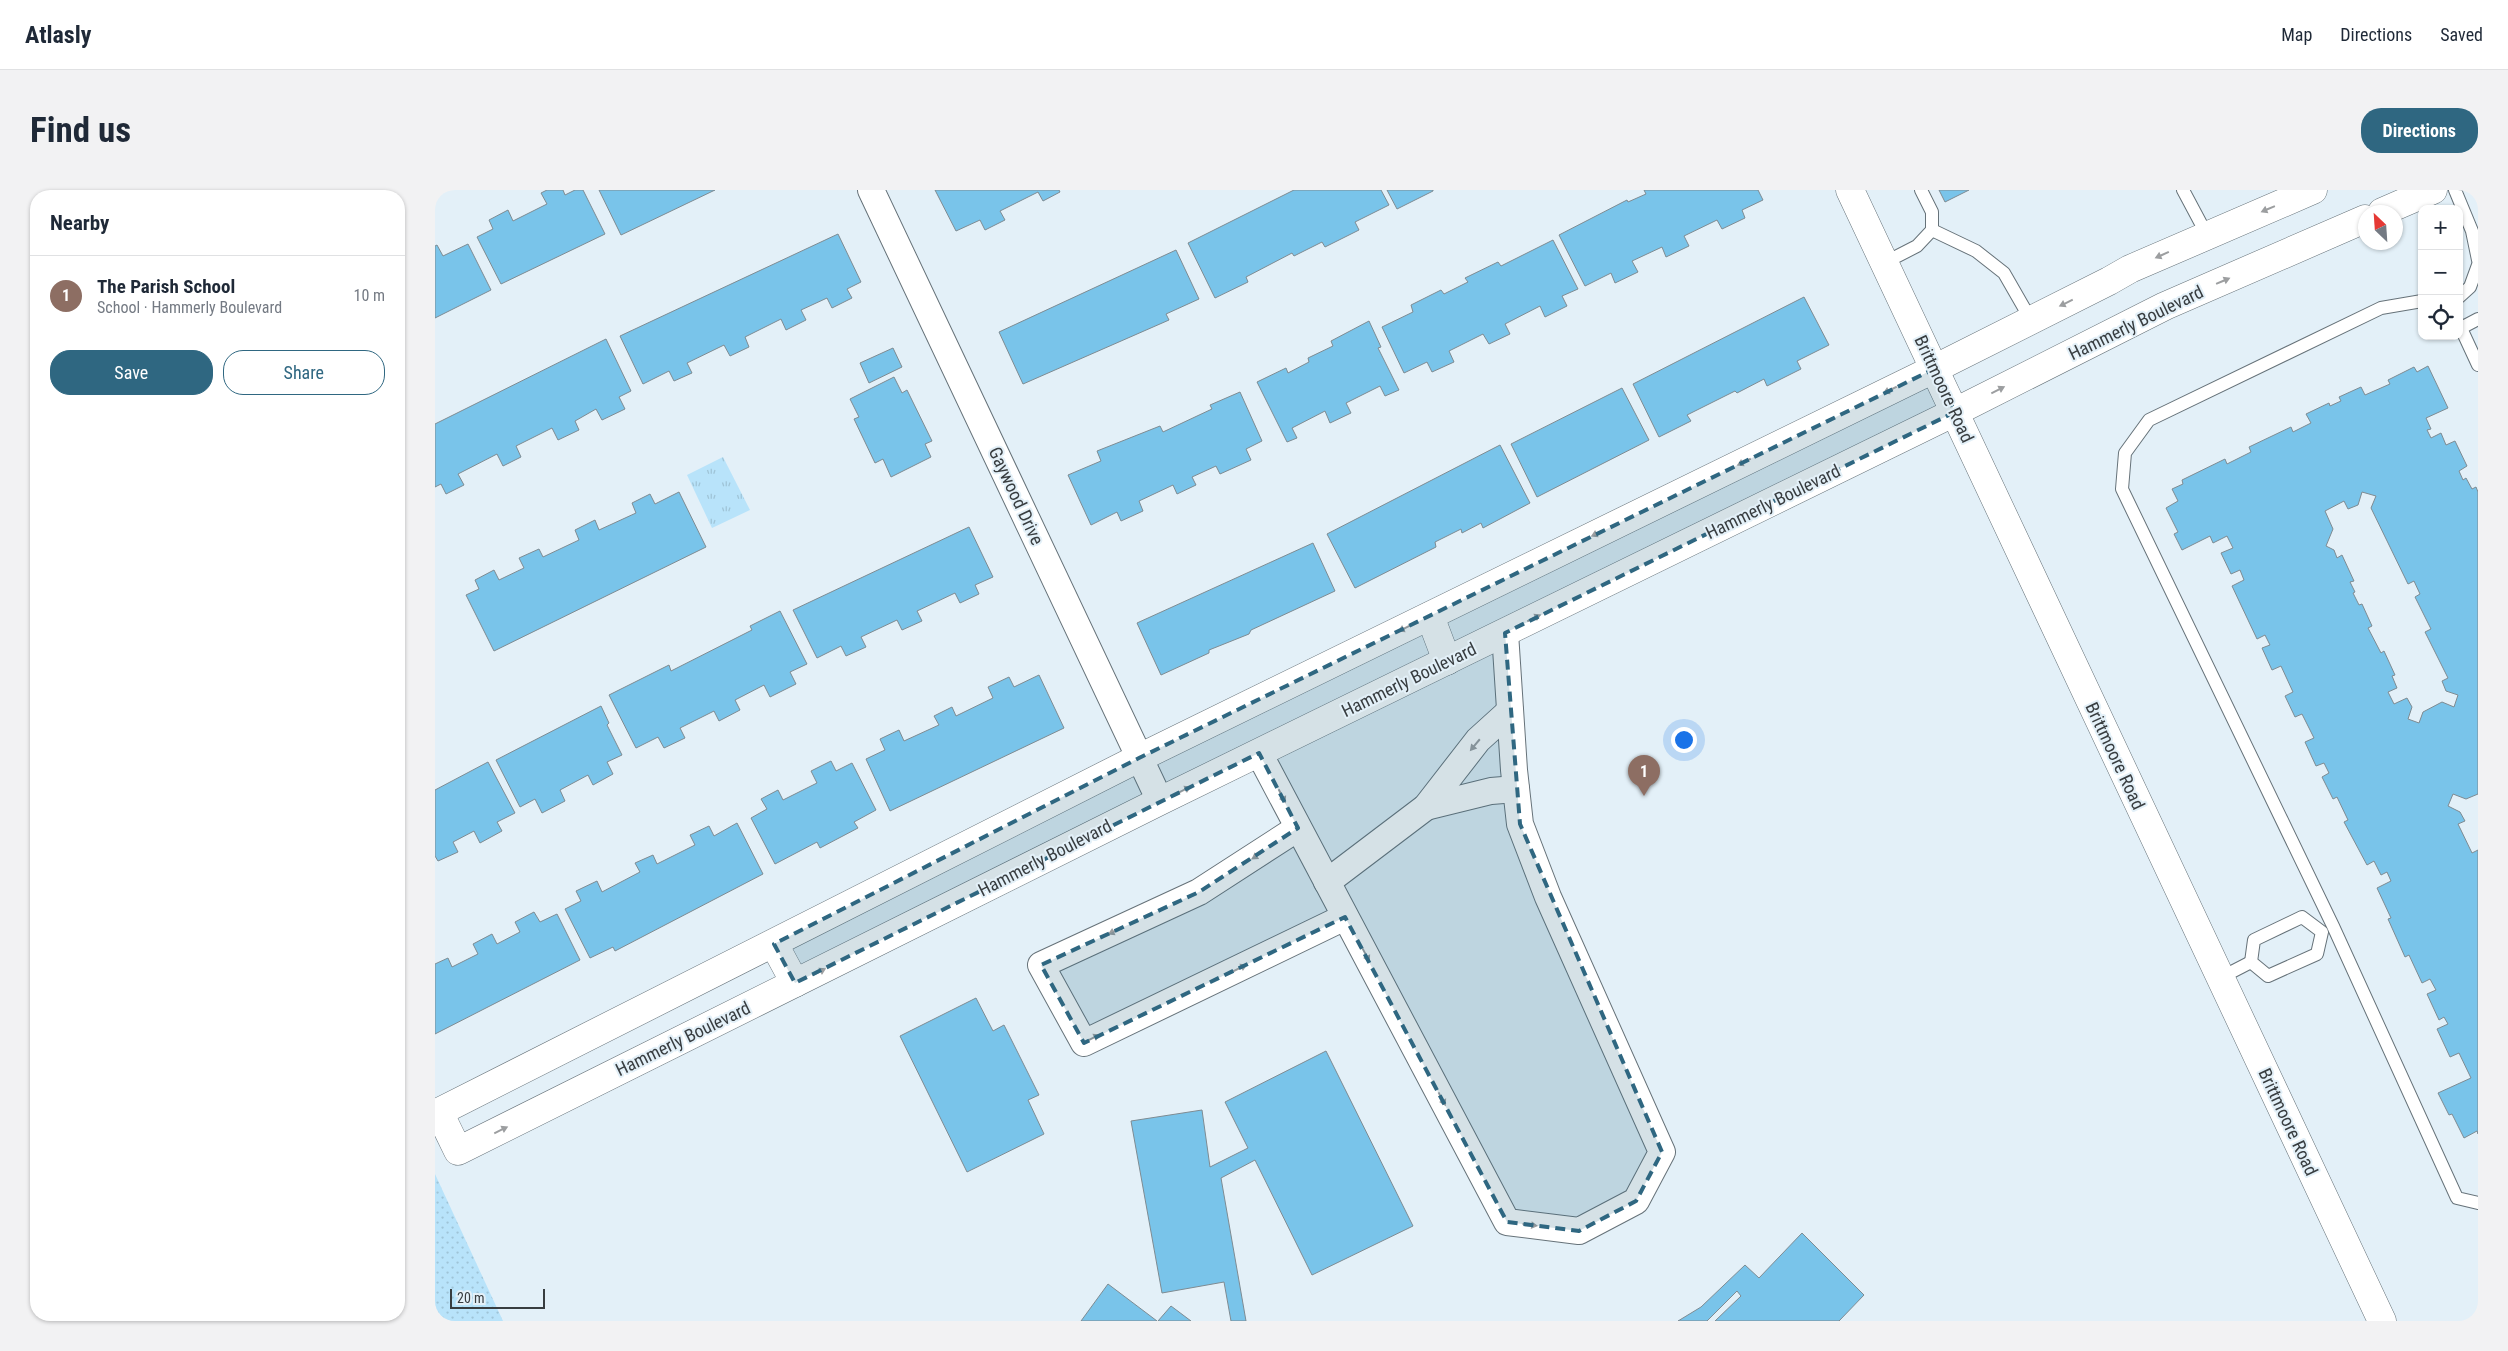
<!DOCTYPE html>
<html lang="en">
<head>
<meta charset="utf-8">
<style>
  :root { --surface:#fff; --page:#f2f2f3; --text:#1f2937; --muted:#747a83; --line:#e0e1e3; --accent:#2f6781 }
  body { margin:0; font-family:"Roboto Condensed",sans-serif; background:var(--page); color:var(--text) }
  .controls { position:absolute; right:15px; top:15px; display:grid; overflow:hidden; border-radius:10px; box-shadow:0 1px 4px #0004 }
  .controls button { width:45px; height:45px; display:grid; place-items:center; padding:0; border:0; border-bottom:1px solid var(--line); background:var(--surface); color:var(--text); font:25px sans-serif }
  .compass { position:absolute; left:1923px; top:15px; width:45px; height:45px; border-radius:50%; background:var(--surface); box-shadow:0 1px 4px #0004; rotate:335deg }
  .scale { position:absolute; left:15px; bottom:12px; width:95px; box-sizing:border-box; padding-left:5px; border:2px solid #383d40; border-top:0; font-size:14px; line-height:18px; white-space:nowrap; color:#383d40; -webkit-text-stroke:4px #e3f0f8; paint-order:stroke }
  .you { position:absolute; left:1248px; top:549px; width:18px; height:18px; margin:-12px; border:4px solid #fff; border-radius:50%; background:#1a73e8; box-shadow:0 0 0 8px #1a73e833 }
  .badge { display:grid; place-items:center; width:32px; height:32px; border-radius:50%; background:var(--accent); color:#fff; font-size:16px; font-weight:700 }
  .pin { position:absolute; translate:-50% -41px; filter:drop-shadow(0 1px 2px #0008) }
  .pin::after { content:''; position:absolute; top:26px; width:18px; height:15px; background:inherit; clip-path:polygon(0 0,100% 0,50% 100%) }
  .list { margin:0; padding:0; list-style:none }
  h2 { display:flex; justify-content:space-between; align-items:center; height:65px; margin:0; padding:0 20px; font-size:21px }
  h2 small { font-size:16px; font-weight:400; color:var(--muted) }
  .list li { display:grid; grid-template-columns:32px 1fr auto; gap:15px; align-items:center; box-sizing:border-box; height:80px; padding:0 20px; border-top:1px solid var(--line) }
  .list b { display:block; font-size:19px; white-space:nowrap }
  .list p { margin:0; font-size:16px; white-space:nowrap; color:var(--muted) }
  .list em { font-size:16px; font-style:normal; color:var(--muted) }
  .actions { display:flex; gap:10px; padding:15px 20px }
  .actions a { flex:1; padding:11px 0; border:1px solid var(--accent); border-radius:20px; text-align:center; font-size:18px; color:var(--accent) }
  .actions .main { background:var(--accent); color:#fff }
  .icon { flex:none; width:28px; height:28px; fill:none; stroke:currentColor; stroke-width:2; stroke-linecap:round; stroke-linejoin:round }
  .map { position:relative; flex:none; width:2043px; height:1131px; overflow:hidden; border-radius:20px }
  header { display:flex; align-items:center; gap:30px; box-sizing:border-box; height:70px; padding:0 25px; background:var(--surface); border-bottom:1px solid var(--line) }
  header strong { font-size:24px }
  nav { display:flex; gap:28px; margin-inline-start:auto; font-size:18px }
  .intro { display:flex; align-items:center; justify-content:space-between; box-sizing:border-box; height:120px; padding:0 30px }
  h1 { margin:0; font-size:35px }
  .button { padding:12px 22px; border-radius:20px; background:var(--accent); color:#fff; font-size:18px; font-weight:700 }
  main { display:flex; gap:30px; padding:0 30px }
  aside { flex:1; background:var(--surface); border-radius:20px; box-shadow:0 1px 4px #0004 }
  .map>svg:first-child { display:block }
</style>
</head>
<body>
<header>
<strong>Atlasly</strong>
<nav><a>Map</a><a>Directions</a><a>Saved</a></nav>
</header>
<div class="intro"><h1>Find us</h1><a class="button">Directions</a></div>
<main>
<aside>
<h2>Nearby<small></small></h2>
<ul class="list">
<li><span class="badge" style="background:#8d6e63">1</span><div><b>The Parish School</b><p>School · Hammerly Boulevard</p></div><em>10 m</em></li>
</ul>
<div class="actions"><a class="main">Save</a><a>Share</a></div>
</aside>
<div class="map">
<svg width="2043" height="1131" viewBox="0 0 2043 1131">
  <defs>
    <pattern id="grass-dots" width="8" height="8" patternUnits="userSpaceOnUse" patternTransform="scale(1.25)"><rect width="8" height="8" fill="#b8e3fa"/><path d="M2 2h.1M6 6h.1" fill="none" stroke="#9fc4d7" stroke-width="1.8" stroke-linecap="round"/></pattern>
    <pattern id="park-tufts" width="24" height="20" patternUnits="userSpaceOnUse" patternTransform="scale(1.25)"><rect width="24" height="20" fill="#b8e3fa"/><path d="M3 7l-1-3M5 7V3M7 7l1-3M15 17l-1-3M17 17v-4M19 17l1-3" fill="none" stroke="#9fc4d7"/></pattern>
  </defs>
  <rect width="100%" height="100%" fill="#e3f0f8"/>
  <!-- grass -->
  <path fill="url(#grass-dots)" d="M0,984L68,1131H0Z"/>
  <!-- park -->
  <path fill="url(#park-tufts)" d="M288,267L315,320L277,338L252,285Z"/>
  <!-- building -->
  <g fill="#79c4ea" stroke="#7e8b92" fill-rule="evenodd">
    <path d="M112,0H128L130,5L140,0H148L170,44L66,94L42,47L58,39L54,30L73,20L78,31L112,14L106,3Z"/>
    <path d="M164,0H280L186,45Z"/>
    <path d="M500,0H624L625,2L608,11L603,2L565,21L570,30L550,40L545,30L521,41Z"/>
    <path d="M859,0H946L954,15L920,32L924,40L890,57L887,52L859,66L857,63L811,87L813,92L780,108L753,53Z"/>
    <path d="M952,0H998V1L962,19Z"/>
    <path d="M1209,0H1323L1328,10L1307,20L1310,28L1287,39L1282,30L1249,46L1254,56L1231,67L1227,57L1197,71L1203,82L1180,93L1176,83L1150,96L1124,45L1192,10L1193,12L1211,4Z"/>
    <path d="M1504,0H1534L1510,12Z"/>
    <path d="M403,44L426,92L412,99L417,108L397,118L392,108L366,120L371,130L351,140L346,129L310,147L314,157L295,166L289,155L252,173L257,183L239,191L234,181L208,194L185,146Z"/>
    <path d="M1118,50L1143,99L1127,106L1132,116L1110,127L1105,116L1070,134L1075,144L1054,154L1048,144L1014,161L1019,172L997,182L992,172L969,183L947,137L978,122L976,115L1006,100L1009,104L1033,92L1030,88L1063,72L1066,76Z"/>
    <path d="M33,54L56,100L0,128V56L2,55L8,66Z"/>
    <path d="M741,60L764,109L731,124L734,130L588,194L564,142Z"/>
    <path d="M1369,107L1394,155L1362,171L1366,179L1332,196L1329,189L1302,203L1300,201L1252,225L1256,231L1224,247L1198,194Z"/>
    <path d="M934,131L946,157L943,158L964,200L950,206L945,196L911,213L916,223L895,233L890,221L857,238L862,248L852,252L822,192L851,178L853,183L874,172L873,168L898,156L896,151Z"/>
    <path d="M171,149L196,201L184,207L190,219L167,230L161,219L140,231L144,240L123,250L117,238L81,256L86,267L68,276L62,264L23,284L29,295L11,304L6,294L0,297V234Z"/>
    <path d="M458,158L467,177L434,193L425,173Z"/>
    <path d="M1993,176L2013,218L1991,228L1996,239L1992,240L1996,248L2006,243L2011,255L2020,251L2032,276L2024,281L2028,290L2031,288L2037,299L2041,297L2043,302V604L2031,609L2018,604L2013,616L2025,622L2030,631L2023,634L2037,663L2043,660V944L2042,941L2029,948L2017,924L2014,925L2003,903L2036,888L2024,863L2015,867L2002,839L2013,834L2009,827L2004,830L1992,804L2001,800L1995,789L1987,793L1974,765L1970,767L1953,729L1956,728L1942,698L1956,691L1952,682L1946,685L1939,671L1932,675L1909,632L1913,630L1902,607L1898,609L1887,587L1894,583L1889,573L1881,576L1870,552L1879,548L1867,524L1860,527L1850,506L1858,502L1846,476L1837,480L1827,458L1835,455L1830,445L1822,449L1797,396L1809,390L1805,380L1796,384L1786,363L1798,358L1792,346L1778,353L1775,346L1747,360L1739,344L1743,342L1731,318L1743,311L1737,299L1748,294L1747,290L1790,269L1792,274L1816,262L1814,257L1856,237L1858,242L1876,233L1871,224L1894,213L1895,216L1906,211L1904,207L1926,197L1930,205L1955,194L1953,190L1979,177L1982,182ZM1927,302L1941,306L1936,318L1973,394L1979,391L1985,404L1980,407L1996,439L1990,442L2013,488L2007,491L2011,501L2023,505L2019,517L2007,512L1988,522L1984,533L1973,529L1977,517L1972,508L1959,514L1953,502L1962,498L1957,486L1960,485L1949,461L1946,463L1933,438L1937,436L1927,414L1924,415L1918,403L1920,402L1915,392L1919,391L1907,365L1902,368L1899,360L1891,356L1898,339L1890,321L1909,311L1913,319L1923,315Z"/>
    <path d="M459,187L467,203L472,200L497,251L490,254L496,267L456,287L448,269L440,273L419,229L424,227L415,209Z"/>
    <path d="M1187,198L1214,250L1102,307L1076,254Z"/>
    <path d="M805,202L827,251L811,259L816,270L785,284L781,276L757,287L761,295L742,304L738,295L704,311L708,321L686,331L682,322L656,335L633,285L666,271L662,261L725,236L728,242L777,219L775,215Z"/>
    <path d="M1065,255L1095,313L1048,338L1046,333L1027,343L1026,339L1000,352L1001,357L920,398L892,344Z"/>
    <path d="M244,302L271,357L59,461L31,405L44,399L40,390L59,380L64,390L89,378L84,368L104,359L108,367L144,350L140,340L160,330L164,340L201,323L197,313L215,304L220,314Z"/>
    <path d="M534,337L558,387L540,395L544,404L525,413L520,403L482,421L487,431L467,440L462,430L426,447L431,457L411,466L406,456L382,468L358,420Z"/>
    <path d="M878,353L900,401L816,440L814,444L774,460V463L726,485L702,433Z"/>
    <path d="M345,421L372,474L355,482L361,494L335,507L329,495L300,510L305,520L284,531L279,521L245,538L250,548L229,558L223,547L201,558L174,505L234,475L236,481L317,440L315,436Z"/>
    <path d="M604,485L629,538L455,621L431,569L450,560L445,549L464,540L469,551L504,535L499,526L517,517L521,526L558,508L553,497L574,487L579,497Z"/>
    <path d="M166,516L174,533L172,535L187,565L172,572L178,584L158,595L153,585L125,600L130,611L107,623L100,609L85,617L61,570Z"/>
    <path d="M396,571L401,581L417,573L441,620L419,632L423,638L385,658L382,652L340,674L316,628L332,619L326,609L343,600L348,610L382,593L376,581Z"/>
    <path d="M53,572L80,623L62,632L67,641L45,653L39,641L18,652L23,662L3,671L0,666V600Z"/>
    <path d="M302,633L328,684L180,761L178,757L155,768L130,719L146,711L141,701L162,691L167,702L205,682L200,673L218,665L222,674L260,655L255,645L274,636L279,646Z"/>
    <path d="M99,722L105,732L122,724L145,770L0,844V774L13,768L17,777L43,764L38,754L57,744L62,754L85,742L80,732Z"/>
    <path d="M541,808L558,841L569,835L604,905L593,910L609,944L532,982L465,846Z"/>
    <path d="M891,861L978,1036L877,1085L820,970L786,988L811,1131H796L789,1092L727,1103L696,931L767,920L775,977L813,958L790,912Z"/>
    <path d="M1367,1043L1429,1105L1404,1131H1280L1306,1106L1302,1101L1272,1131H1243L1266,1117L1310,1075L1324,1088Z"/>
    <path d="M673,1094L722,1131H646Z"/>
    <path d="M736,1116L756,1131H723Z"/>
  </g>
  <g fill="none" stroke-linecap="round" stroke-linejoin="round">
    <!-- service casing -->
    <g stroke="#667279" stroke-width="14">
      <g id="service">
        <path d="M1748,0L1772,45"/>
        <path d="M2020,0L2037,41L2043,70"/>
        <path d="M1497,40L1541,61L1569,83L1596,130"/>
        <path d="M1449,73L1482,56L1497,40V22L1486,0"/>
        <path d="M2024,107L2035,97L2043,75"/>
        <path d="M1987,111L1946,118L1714,230L1690,263L1687,299L1898,736L2022,1008L2043,1013"/>
        <path d="M2024,134L2043,175"/>
        <path d="M2026,138L2043,129"/>
        <path d="M1867,727L1887,742L1882,764L1833,786L1816,772L1819,750Z"/>
        <path d="M1785,788L1816,772"/>
      </g>
    </g>
    <!-- minor casing -->
    <g stroke="#667279" stroke-width="28">
      <g id="minor">
        <path d="M436,0L725,611"/>
        <path d="M824,563L1072,1032L1144,1041L1201,1011L1227,962L1113,707L1085,634L1079,580L1070,443"/>
        <path d="M991,617L1056,601L1081,599"/>
        <path d="M863,638L764,702L606,775L649,853L910,727"/>
        <path d="M892,692L991,617L1043,550L1075,521"/>
      </g>
    </g>
    <!-- tertiary casing -->
    <g stroke="#667279" stroke-width="29">
      <g id="tertiary">
        <path d="M1499,179L704,568L4,922L23,961L725,611L1520,222"/>
        <path d="M995,426L1012,471"/>
        <path d="M339,754L360,793"/>
      </g>
    </g>
    <!-- secondary casing -->
    <g stroke="#667279" stroke-width="29">
      <g id="secondary">
        <path d="M1415,0L1947,1131"/>
        <path d="M1947,22L1998,0"/>
        <path d="M1499,179L1674,91L1695,79L1878,0"/>
        <path d="M1520,222L1730,116L1930,29"/>
      </g>
    </g>
    <!-- service -->
    <use href="#service" stroke="#fff" stroke-width="12"/>
    <!-- minor -->
    <use href="#minor" stroke="#fff" stroke-width="26"/>
    <!-- tertiary -->
    <use href="#tertiary" stroke="#fff" stroke-width="28"/>
    <!-- secondary -->
    <use href="#secondary" stroke="#fff" stroke-width="28"/>
  </g>
  <!-- one-way arrows -->
  <defs><path id="oneway-solid" d="M-6-.8H1V-3.2L6.5 0L1 3.2V.8H-6Z" transform="scale(1.25)"/></defs>
  <g fill="#9c9ea0">
    <use href="#oneway-solid" transform="translate(1833 19) rotate(157)"/>
    <use href="#oneway-solid" transform="translate(1727 65) rotate(156)"/>
    <use href="#oneway-solid" transform="translate(1788 91) rotate(-23)"/>
    <use href="#oneway-solid" transform="translate(1631 113) rotate(154)"/>
    <use href="#oneway-solid" transform="translate(1455 200) rotate(154)"/>
    <use href="#oneway-solid" transform="translate(1563 200) rotate(-27)"/>
    <use href="#oneway-solid" transform="translate(1309 272) rotate(154)"/>
    <use href="#oneway-solid" transform="translate(1163 343) rotate(154)"/>
    <use href="#oneway-solid" transform="translate(1099 428) rotate(-26)"/>
    <use href="#oneway-solid" transform="translate(970 438) rotate(154)"/>
    <use href="#oneway-solid" transform="translate(1040 555) rotate(130)"/>
    <use href="#oneway-solid" transform="translate(749 600) rotate(-26)"/>
    <use href="#oneway-solid" transform="translate(847 606) rotate(63)"/>
    <use href="#oneway-solid" transform="translate(823 665) rotate(147)"/>
    <use href="#oneway-solid" transform="translate(680 741) rotate(155)"/>
    <use href="#oneway-solid" transform="translate(931 765) rotate(62)"/>
    <use href="#oneway-solid" transform="translate(805 778) rotate(-26)"/>
    <use href="#oneway-solid" transform="translate(384 782) rotate(-27)"/>
    <use href="#oneway-solid" transform="translate(658 848) rotate(-26)"/>
    <use href="#oneway-solid" transform="translate(1007 909) rotate(62)"/>
    <use href="#oneway-solid" transform="translate(66 940) rotate(-26)"/>
    <use href="#oneway-solid" transform="translate(1095 1035) rotate(7)"/>
  </g>
  <!-- marked area -->
  <path fill="#2f6781" fill-opacity="0.2" stroke="#2f6781" stroke-width="4" stroke-dasharray="10 6" stroke-linejoin="round" d="M1499,179L1520,222L1070,443L1085,634L1227,962L1201,1011L1144,1041L1072,1032L910,727L649,853L606,775L764,702L863,638L824,563L360,793L339,754L704,568Z"/>
  <g text-anchor="middle" stroke-width="4" stroke-linejoin="round" paint-order="stroke">
    <!-- street labels -->
    <g font-size="18" fill="#383d40" stroke="#e3f0f8">
      <text transform="translate(1701 133) rotate(-26)" y="6">Hammerly Boulevard</text>
      <text transform="translate(1509 199) rotate(65)" y="6">Brittmoore Road</text>
      <text transform="translate(581 306) rotate(65)" y="6">Gaywood Drive</text>
      <text transform="translate(1338 312) rotate(-26)" y="6">Hammerly Boulevard</text>
      <text transform="translate(974 490) rotate(-26)" y="6">Hammerly Boulevard</text>
      <text transform="translate(1680 566) rotate(65)" y="6">Brittmoore Road</text>
      <text transform="translate(610 668) rotate(-27)" y="6">Hammerly Boulevard</text>
      <text transform="translate(248 849) rotate(-26)" y="6">Hammerly Boulevard</text>
      <text transform="translate(1853 932) rotate(65)" y="6">Brittmoore Road</text>
    </g>
  </g>
</svg>
<div class="controls">
<button>+</button>
<button>−</button>
<button><svg class="icon" aria-label="locate" viewBox="0 0 24 24"><circle cx="12" cy="12" r="6"/><path d="M12 2v4M12 18v4M2 12h4M18 12h4"/></svg></button>
</div>
<svg class="compass" viewBox="-18 -18 36 36"><path d="M0-13l5 13h-10z" fill="#e53935"/><path d="M0 13l5-13h-10z" fill="#747a83"/></svg>
<div class="scale">20 m</div>
<div class="you"></div>
<div class="pin badge" style="left:1209px;top:606px;background:#8d6e63">1</div>
</div>
</main>
</body>
</html>
